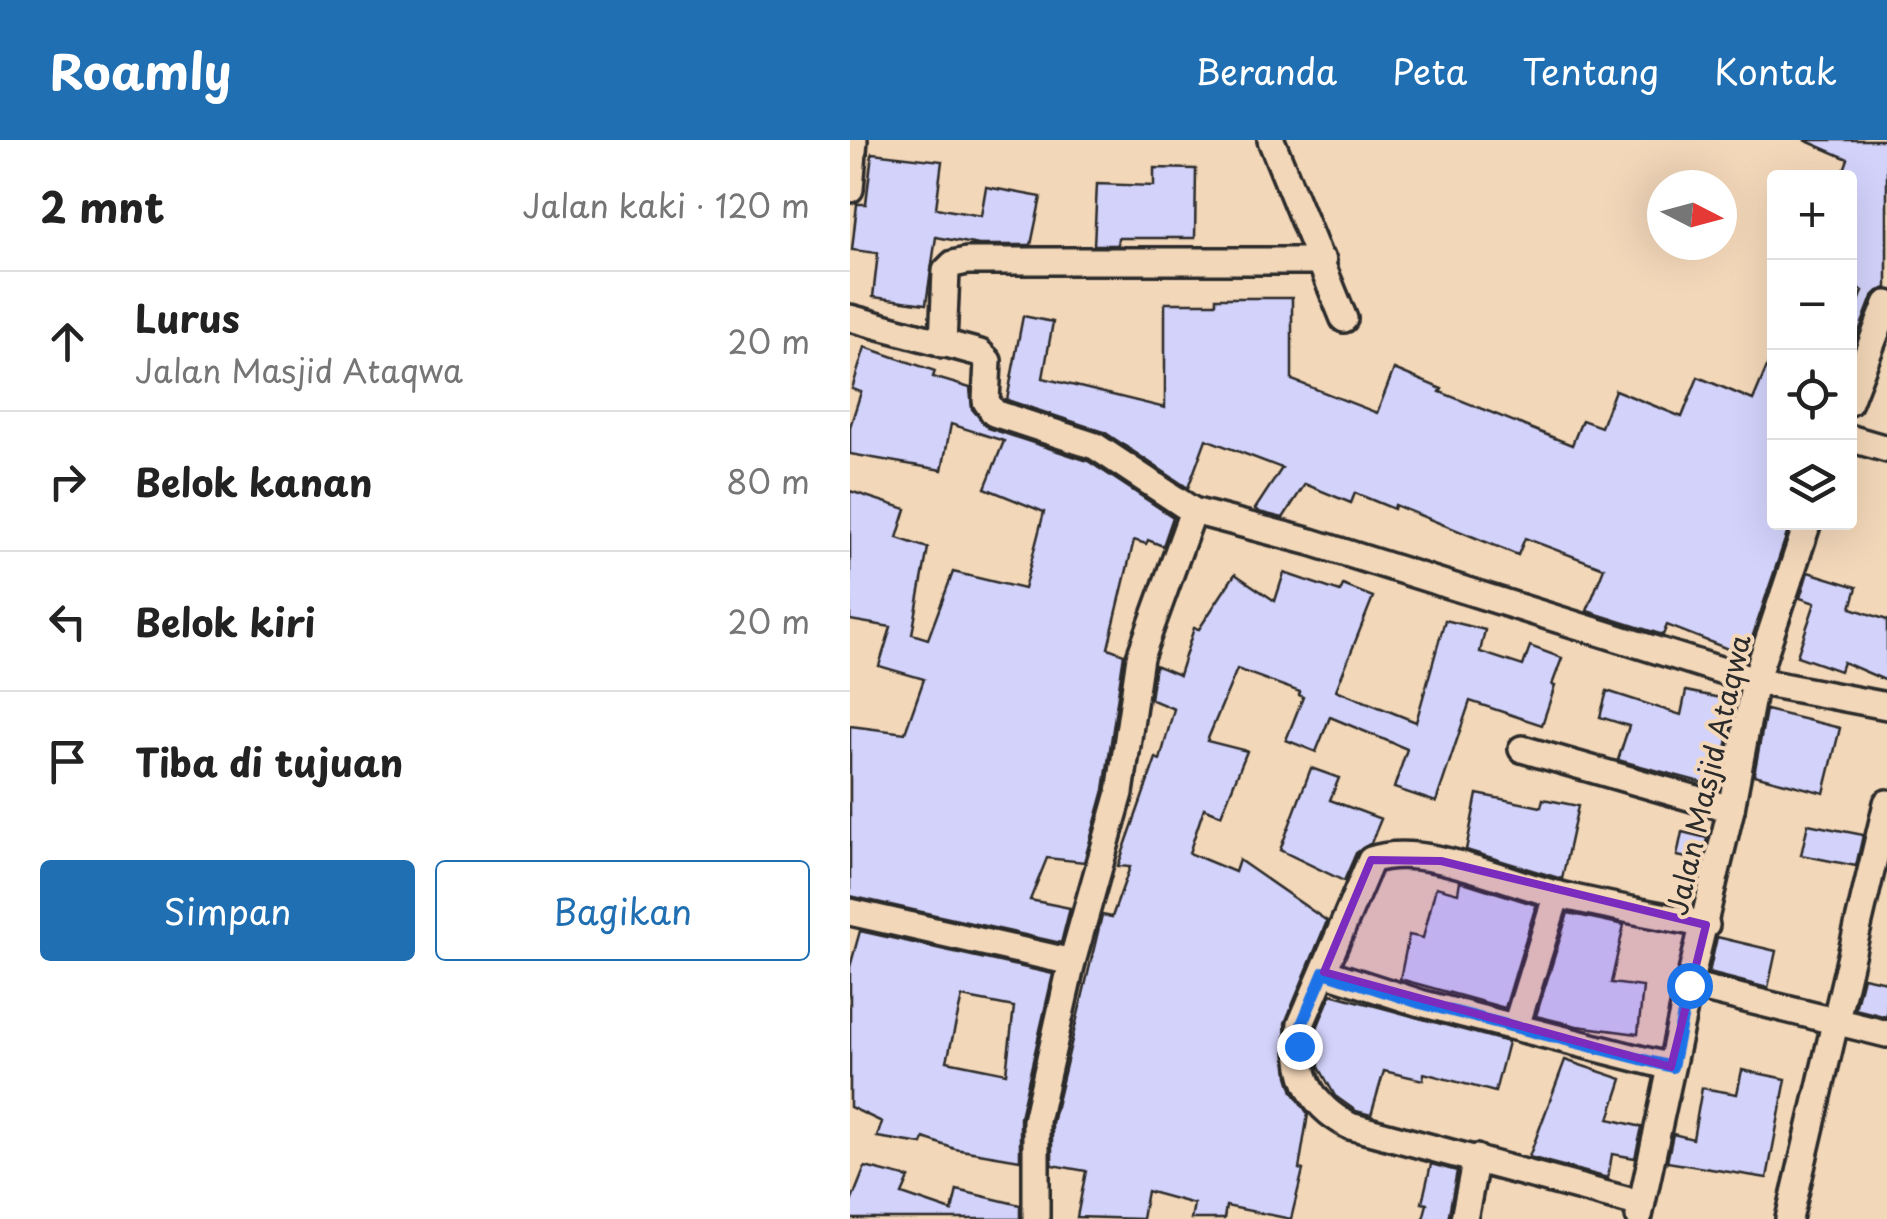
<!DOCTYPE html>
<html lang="id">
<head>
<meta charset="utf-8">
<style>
  :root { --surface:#fff; --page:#f6f6f6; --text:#222; --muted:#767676; --line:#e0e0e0; --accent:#1f6fb2 }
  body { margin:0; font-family:"Playpen Sans",sans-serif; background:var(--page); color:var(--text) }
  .controls { position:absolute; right:30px; top:30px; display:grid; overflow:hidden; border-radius:10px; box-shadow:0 10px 40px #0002 }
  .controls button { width:90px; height:90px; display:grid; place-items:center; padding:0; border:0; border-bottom:2px solid var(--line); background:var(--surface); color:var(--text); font:50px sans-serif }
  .compass { position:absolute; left:797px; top:30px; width:90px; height:90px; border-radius:50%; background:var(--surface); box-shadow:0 10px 40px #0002; rotate:96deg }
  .stop { position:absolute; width:30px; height:30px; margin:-22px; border:8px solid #1a73e8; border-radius:50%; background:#fff }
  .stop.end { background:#1a73e8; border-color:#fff; box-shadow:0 2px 10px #0008 }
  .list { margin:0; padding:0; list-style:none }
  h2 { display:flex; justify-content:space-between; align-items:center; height:130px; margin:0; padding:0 40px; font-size:42px }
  h2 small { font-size:32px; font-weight:400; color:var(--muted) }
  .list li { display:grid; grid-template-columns:65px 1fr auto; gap:30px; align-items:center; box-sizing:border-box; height:140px; padding:0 40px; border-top:2px solid var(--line) }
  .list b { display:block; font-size:38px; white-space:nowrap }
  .list p { margin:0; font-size:32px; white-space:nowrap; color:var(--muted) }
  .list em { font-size:32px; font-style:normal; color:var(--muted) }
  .actions { display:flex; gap:20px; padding:30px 40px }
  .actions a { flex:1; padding:22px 0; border:2px solid var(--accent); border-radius:10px; text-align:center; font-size:35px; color:var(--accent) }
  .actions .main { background:var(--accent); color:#fff }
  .icon { flex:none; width:55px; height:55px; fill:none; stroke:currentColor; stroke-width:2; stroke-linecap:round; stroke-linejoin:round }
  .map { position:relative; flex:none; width:1037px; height:1079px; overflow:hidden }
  header { display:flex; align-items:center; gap:60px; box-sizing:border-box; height:140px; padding:0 50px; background:var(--accent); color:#fff }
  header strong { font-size:48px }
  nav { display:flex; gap:55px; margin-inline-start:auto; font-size:35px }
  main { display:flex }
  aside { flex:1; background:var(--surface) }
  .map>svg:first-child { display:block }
</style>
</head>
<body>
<header>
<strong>Roamly</strong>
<nav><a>Beranda</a><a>Peta</a><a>Tentang</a><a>Kontak</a></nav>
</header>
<main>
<aside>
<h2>2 mnt<small>Jalan kaki · 120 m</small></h2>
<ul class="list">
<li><svg class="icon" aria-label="ahead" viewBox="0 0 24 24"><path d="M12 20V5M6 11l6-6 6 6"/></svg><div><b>Lurus</b><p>Jalan Masjid Ataqwa</p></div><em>20 m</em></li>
<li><svg class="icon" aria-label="right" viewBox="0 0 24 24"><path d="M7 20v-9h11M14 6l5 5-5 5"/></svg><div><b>Belok kanan</b></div><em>80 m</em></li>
<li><svg class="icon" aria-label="left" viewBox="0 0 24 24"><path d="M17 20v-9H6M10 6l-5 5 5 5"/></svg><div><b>Belok kiri</b></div><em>20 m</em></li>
<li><svg class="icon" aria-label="arrive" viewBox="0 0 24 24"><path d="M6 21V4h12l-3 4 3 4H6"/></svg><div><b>Tiba di tujuan</b></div></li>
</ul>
<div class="actions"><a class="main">Simpan</a><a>Bagikan</a></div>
</aside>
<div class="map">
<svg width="1037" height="1079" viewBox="0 0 1037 1079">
  <rect width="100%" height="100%" fill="#f3d7b9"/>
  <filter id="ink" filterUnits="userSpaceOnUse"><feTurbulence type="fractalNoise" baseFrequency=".01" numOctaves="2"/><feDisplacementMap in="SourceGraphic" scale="20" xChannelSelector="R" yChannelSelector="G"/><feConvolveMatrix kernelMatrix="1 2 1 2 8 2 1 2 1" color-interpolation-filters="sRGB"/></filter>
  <g filter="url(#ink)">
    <!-- building -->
    <g fill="#d3d2fb" stroke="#2b2b2b" stroke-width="2.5" fill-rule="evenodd">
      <path d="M954,0H1037V148L1028,151L1022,157L1002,210L1000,186L1013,151L1000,146V38H991L998,19Z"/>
      <path d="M22,13L92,21L86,68L131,76L136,47L191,57L181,105H129L86,97L76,164L23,157L28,113L2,110L7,64H16Z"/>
      <path d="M304,28L346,29L345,98H268V105H244L247,44L304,46Z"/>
      <path d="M366,158H442V240L527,273L544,229L592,249L590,252L722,305L732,280L751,287L765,250L832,277L848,237L903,260L924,210V382H941L896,516L817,485L813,495L737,471L754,428L675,398L668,415L545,365L544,369L505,353L501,363L455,344L433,378L409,372L405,369L432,328L356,299L338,348L254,292L154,259L157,260L173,176L203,182L193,238L315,268V163H366Z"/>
      <path d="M15,207L85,231L83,237L120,248L122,269L138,288L238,321L323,377L313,406L298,400L296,404L284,400L258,508L274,514L254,650L234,722L197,718L180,760L220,768L211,803L0,756V586L55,593L74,539L29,526L41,487L0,480V351L56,369L47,398L78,408L62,494L78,499L103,432L174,449L194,372L135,348L154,301L101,284L92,330L0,314V287L11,252L2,249Z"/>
      <path d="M958,432L1007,447L1001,468L1037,480V541L993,522L990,531L947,516L965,463L950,458Z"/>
      <path d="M434,433L490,452L493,445L523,457L486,550L566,582L595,480L635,490L630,512L673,526L680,506L712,518L702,545L705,546L692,585L620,561L586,662L544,648L557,609L480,577L466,612L436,600L453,557L449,555L450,552L387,529L357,601L397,611L371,675L354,668L339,713L385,732L389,720L477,781L435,883L438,936L443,952L458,974L449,1029L453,1030L441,1079L376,1066L374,1079H341L344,1064L297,1051L292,1079L227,1077L236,1031L202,1025V983L252,775L262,777L280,727L268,726L306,618L310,620L324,569L300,559L305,525L329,535L344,488L349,489L385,434L425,461Z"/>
      <path d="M757,551L831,575L836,551L885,561L869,647L768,620L779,586L750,577Z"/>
      <path d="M916,570L990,588L974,653L904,635Z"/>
      <path d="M461,628L489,638L480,660L531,679L521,703L506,713L494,741L430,710Z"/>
      <path d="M627,654L691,667L693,659L728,666L712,739L616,710Z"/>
      <path d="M958,684L1013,695L1006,726L951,715Z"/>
      <path d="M832,692L857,698L852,721L827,716Z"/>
      <path d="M610,741L686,765L655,868L550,839L559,795L573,798L586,747L608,753Z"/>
      <path d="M718,773L774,785L761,843L793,847L788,894L727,886L686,876Z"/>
      <path d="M10,791L203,834L170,977V1020L105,1009L74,998L72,1004L27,997L32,982L0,967V827ZM112,857L164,867L156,933L97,921Z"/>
      <path d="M867,797L926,811L918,848L859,833Z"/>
      <path d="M1013,837L1037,842V877L1005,869Z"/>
      <path d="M481,854L658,902L645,952L574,933L573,940L534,931L521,975L506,971L485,956L469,927L467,888Z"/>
      <path d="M715,920L772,939L759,979L792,987L785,1018L762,1014L758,1038L679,1017Z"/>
      <path d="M892,930L936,939L917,1038L817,1022L823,994L843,999L852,948L887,954Z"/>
      <path d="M581,1024L607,1031L598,1079H573L577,1064L572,1063Z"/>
      <path d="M15,1027L59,1038L52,1054L102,1071L107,1050L170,1065V1079H0V1065Z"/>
    </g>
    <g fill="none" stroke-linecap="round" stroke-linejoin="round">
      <!-- street casing -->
      <g stroke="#2b2b2b" stroke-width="32">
        <g id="street">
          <path d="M421,0L494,179"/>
          <path d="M0,49L4,0"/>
          <path d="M0,178L130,213L138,221L136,261L144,273L245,306L343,371L461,402L905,541L1037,566"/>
          <path d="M93,204L96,131L103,124L117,121H473"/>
          <path d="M999,262L1037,164"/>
          <path d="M999,298L1037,309"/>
          <path d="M672,609L881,669"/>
          <path d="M0,772L222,822"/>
          <path d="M474,832L570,863L821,927"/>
          <path d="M839,845L1037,894"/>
          <path d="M666,886L707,754"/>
          <path d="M791,1064L500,986C457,964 446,931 451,884L521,720C572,701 657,743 710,755C758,766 807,775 856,785"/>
          <path d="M789,1076L839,845L881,669L905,541L958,382"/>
          <path d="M186,1079V981L222,822L270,653L290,517L343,371"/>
          <path d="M614,1079L626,1018"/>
          <path d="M939,1079L1037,663"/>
        </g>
      </g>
      <!-- street -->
      <use href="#street" stroke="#f3d7b9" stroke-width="25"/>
    </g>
  </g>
  <g fill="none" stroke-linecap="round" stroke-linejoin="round" filter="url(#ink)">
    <!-- route -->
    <path stroke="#1a73e8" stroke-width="12" d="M449,906L452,884L474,832L570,863L822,927L839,845"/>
  </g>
  <!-- marked area -->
  <path fill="#7b2cbf" fill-opacity="0.2" stroke="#7b2cbf" stroke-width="8" stroke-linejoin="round" d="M521,720L591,721L856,785L821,927L474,832Z"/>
  <g text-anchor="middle" stroke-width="8" stroke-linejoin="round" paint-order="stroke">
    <!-- street labels -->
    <g font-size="28" fill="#2b2b2b" stroke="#f3d7b9">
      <text transform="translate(859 635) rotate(-77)" y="10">Jalan Masjid Ataqwa</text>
    </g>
  </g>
</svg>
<div class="controls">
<button>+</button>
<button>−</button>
<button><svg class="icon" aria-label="locate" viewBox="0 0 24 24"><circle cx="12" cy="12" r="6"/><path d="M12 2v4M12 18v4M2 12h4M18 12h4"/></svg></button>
<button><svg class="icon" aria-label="layers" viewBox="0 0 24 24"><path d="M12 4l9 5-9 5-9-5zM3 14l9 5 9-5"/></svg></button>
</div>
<svg class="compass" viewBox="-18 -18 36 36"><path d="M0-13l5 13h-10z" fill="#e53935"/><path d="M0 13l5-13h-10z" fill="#767676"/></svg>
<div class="stop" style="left:839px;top:845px"></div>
<div class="stop end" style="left:449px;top:906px"></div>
</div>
</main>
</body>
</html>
